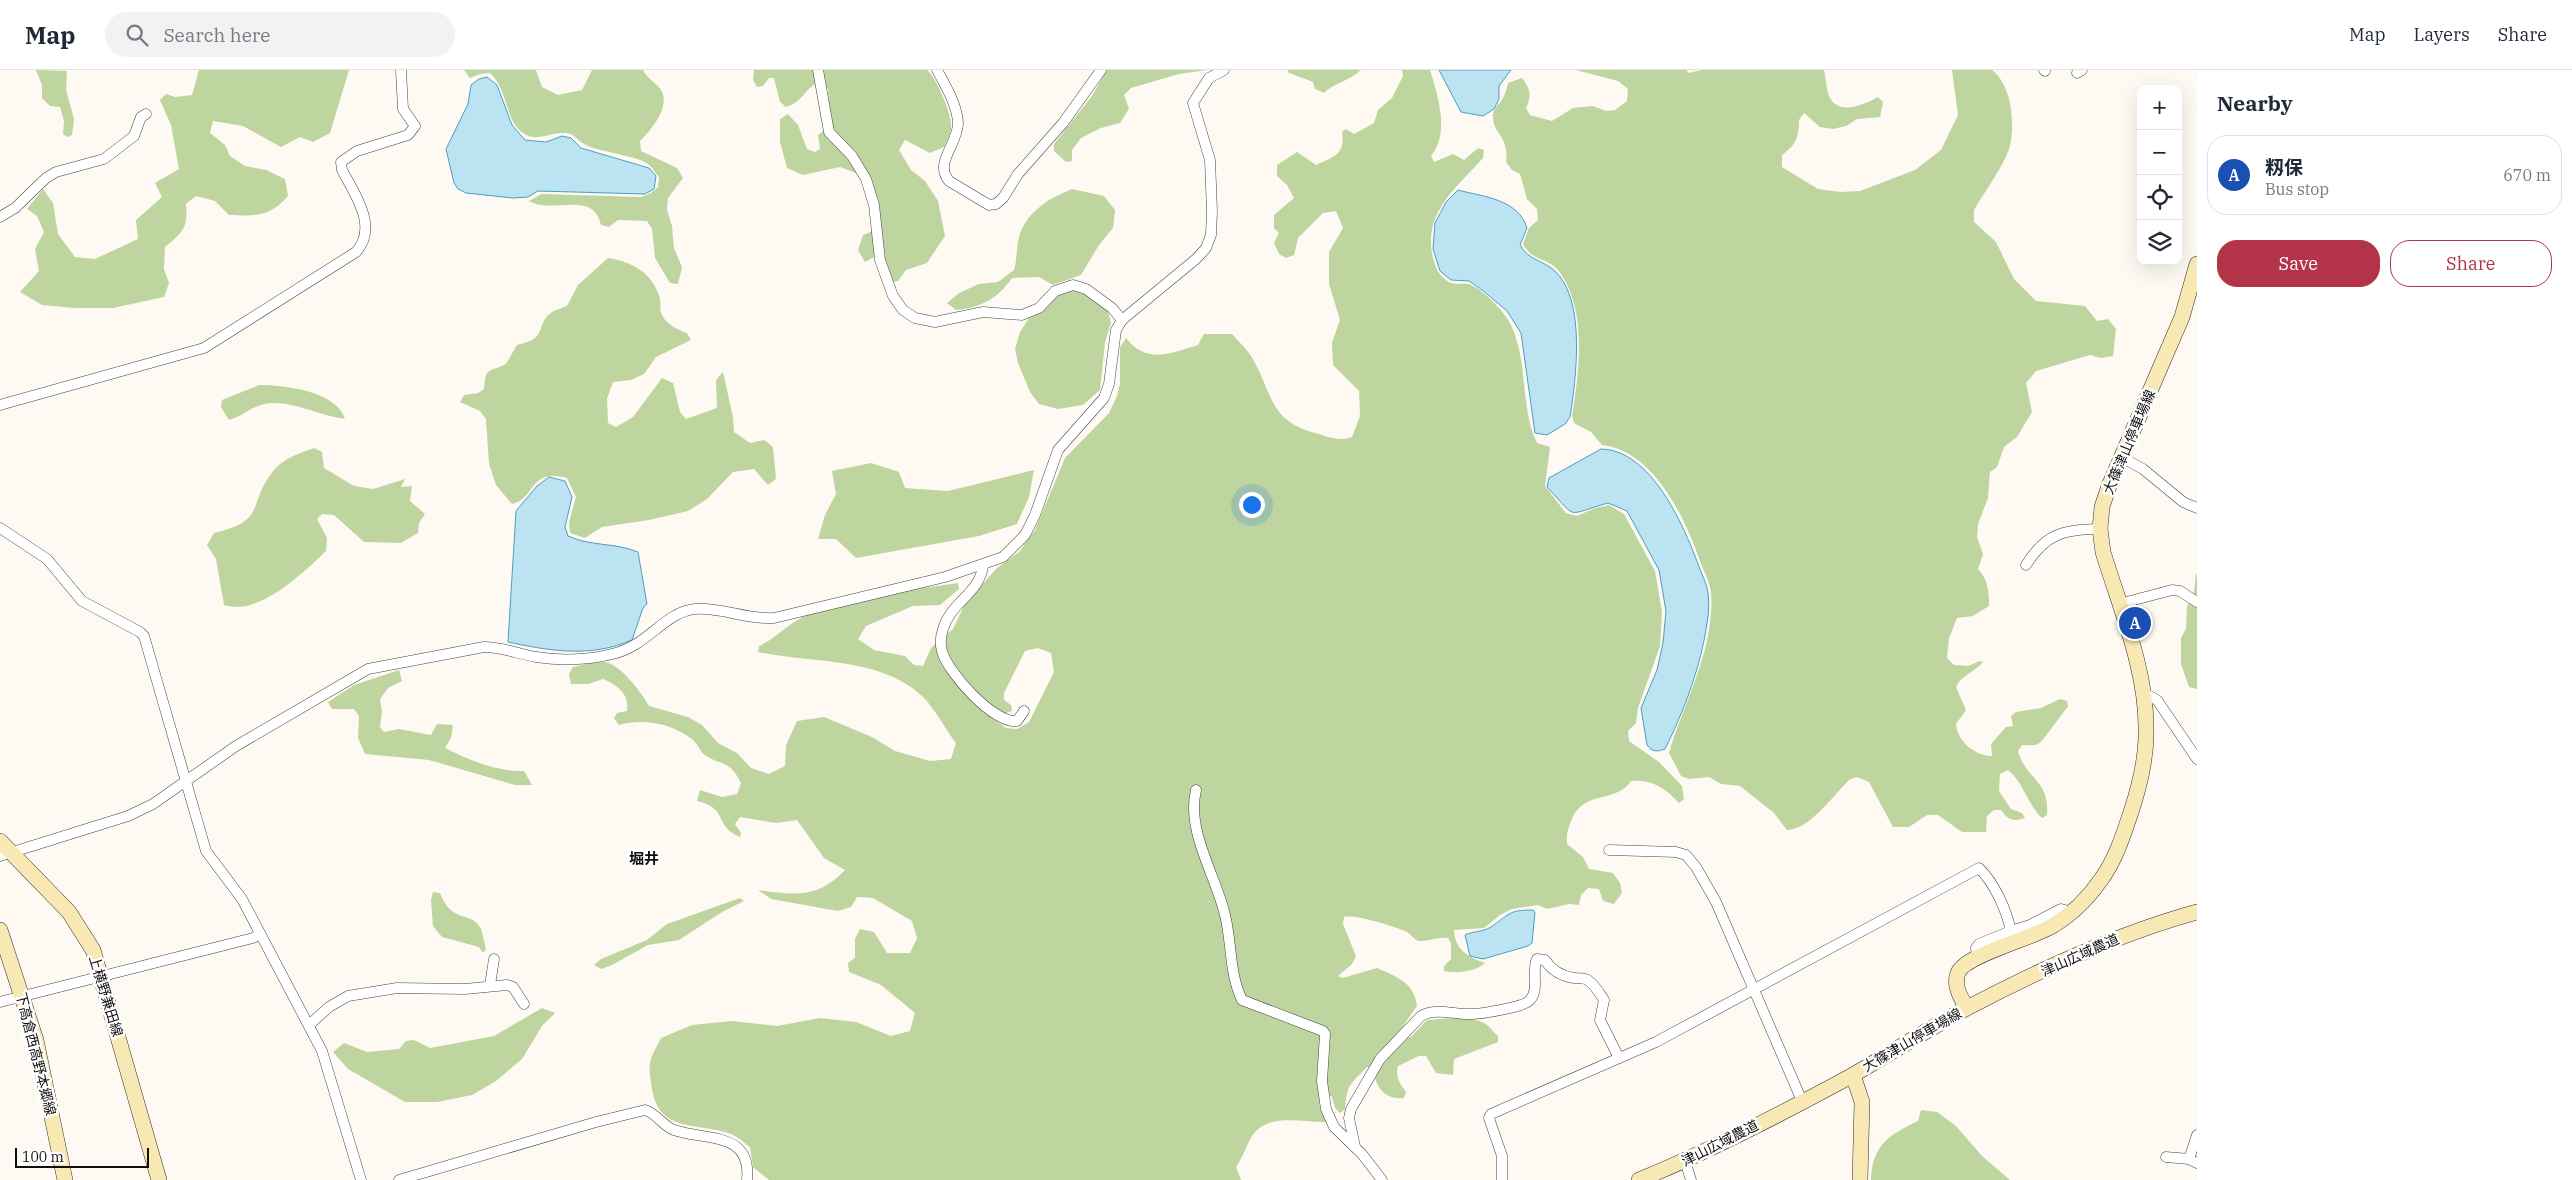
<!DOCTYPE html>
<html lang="en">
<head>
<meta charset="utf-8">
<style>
  :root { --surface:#fff; --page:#f2f2f3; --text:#1f2937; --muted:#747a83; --line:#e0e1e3; --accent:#b33448 }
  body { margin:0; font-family:"IBM Plex Serif","Noto Sans JP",serif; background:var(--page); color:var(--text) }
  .controls { position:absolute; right:15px; top:15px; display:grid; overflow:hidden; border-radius:10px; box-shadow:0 5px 20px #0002 }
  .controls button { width:45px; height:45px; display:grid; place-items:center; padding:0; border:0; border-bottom:1px solid var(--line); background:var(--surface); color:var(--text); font:25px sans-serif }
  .scale { position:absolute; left:15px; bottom:12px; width:134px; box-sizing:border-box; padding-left:5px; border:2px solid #0f0f0f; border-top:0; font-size:14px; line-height:18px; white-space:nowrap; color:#0f0f0f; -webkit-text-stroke:4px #fff; paint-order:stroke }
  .you { position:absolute; left:1251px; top:434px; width:18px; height:18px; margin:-12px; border:4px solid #fff; border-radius:50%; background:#1a73e8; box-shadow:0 0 0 8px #1a73e833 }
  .badge { display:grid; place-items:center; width:32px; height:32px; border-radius:50%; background:var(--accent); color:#fff; font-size:16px; font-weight:700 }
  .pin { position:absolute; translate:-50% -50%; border:2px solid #fff; box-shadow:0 1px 5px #0006 }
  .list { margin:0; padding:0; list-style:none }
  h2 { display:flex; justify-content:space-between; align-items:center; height:65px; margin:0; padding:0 20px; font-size:21px }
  h2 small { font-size:16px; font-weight:400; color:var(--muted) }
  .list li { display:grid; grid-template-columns:32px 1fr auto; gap:15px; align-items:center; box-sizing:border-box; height:80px; margin:0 10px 10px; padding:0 10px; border:1px solid var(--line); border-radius:20px }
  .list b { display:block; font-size:19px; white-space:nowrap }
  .list p { margin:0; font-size:16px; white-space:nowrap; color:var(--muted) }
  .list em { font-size:16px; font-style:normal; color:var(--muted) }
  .actions { display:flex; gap:10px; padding:15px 20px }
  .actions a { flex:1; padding:11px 0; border:1px solid var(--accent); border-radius:20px; text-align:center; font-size:18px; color:var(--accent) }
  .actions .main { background:var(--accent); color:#fff }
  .icon { flex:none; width:28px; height:28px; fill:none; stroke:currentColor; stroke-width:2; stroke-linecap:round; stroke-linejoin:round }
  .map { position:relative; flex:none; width:2197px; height:1110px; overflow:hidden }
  header { display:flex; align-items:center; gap:30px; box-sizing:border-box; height:70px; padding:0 25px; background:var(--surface); border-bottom:1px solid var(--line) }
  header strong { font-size:24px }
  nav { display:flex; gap:28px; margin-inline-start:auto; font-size:18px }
  .search { width:350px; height:45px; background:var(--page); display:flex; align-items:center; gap:12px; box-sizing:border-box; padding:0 18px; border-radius:28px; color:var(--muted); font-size:19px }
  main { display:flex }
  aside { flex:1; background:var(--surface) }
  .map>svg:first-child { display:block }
</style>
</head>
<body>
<header>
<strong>Map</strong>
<div class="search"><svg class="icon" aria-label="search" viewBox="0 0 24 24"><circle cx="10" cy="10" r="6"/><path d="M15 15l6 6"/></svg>Search here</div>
<nav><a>Map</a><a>Layers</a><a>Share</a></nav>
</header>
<main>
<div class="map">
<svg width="2197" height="1110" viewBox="0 0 2197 1110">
  <rect width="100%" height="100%" fill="#fefaf3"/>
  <!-- forest -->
  <g fill="#bed59f" fill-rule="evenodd">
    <path d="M36,0L67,1L66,20L74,49L72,65L67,67L63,64L64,51L60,37L50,36L42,28V15Z"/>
    <path d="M199,0H349L330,63L313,72L300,67L281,77L243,56L213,51L210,63L225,75L230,86L245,96L266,100L285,109L288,126C270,147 256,146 229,145L215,131L196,126L186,134C188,158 183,162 165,177L164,199L169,213L164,227L113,238H74L42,235L20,222L39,201L35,179L44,162L37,146L27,139L43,119L53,133L58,164L75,187L95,189L138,169L136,150L162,127L155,113L179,99L171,55L160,30L166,24L175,27L192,25Z"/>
    <path d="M464,0H536L542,17L558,25L582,20L592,0H643C648,10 656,12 661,20C671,37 651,60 640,71L641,81L677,98L683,108L668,128L667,140L672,156L674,178L682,197L678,214L670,213L655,188L652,159L647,151L618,150L609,157L601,155C593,119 553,145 529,131L541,124L641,127L651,123L658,117L659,107C655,103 651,95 646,93C634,85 603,83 586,75C577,71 575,63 564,63C549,62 537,73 523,63C505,51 508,19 490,3L480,4L470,8Z"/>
    <path d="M754,0H927C936,7 953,46 951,58C951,64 946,72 944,77L930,83L905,70L899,80L911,100L925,111L938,131L945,166L927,193L906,200L898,211L892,212L876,186L865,192L858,180L863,165L878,159L877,133L871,109L840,97L803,105L787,98L780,72V49L788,44L798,55L807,79L815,82L820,79L818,65L830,56L828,19L815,14C802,23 803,31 786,37L780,32L774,8H769L763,16L757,17L753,10Z"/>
    <path d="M1107,0H1207L1179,4L1131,18L1124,25L1129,39L1120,53L1101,58L1081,68L1072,80V91L1066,92L1054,81V74L1092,26Z"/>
    <path d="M1289,0H1361C1349,11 1334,13 1324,23L1315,19L1313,12L1287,2Z"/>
    <path d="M1402,0H1430C1438,26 1450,62 1431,86L1434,92L1453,84L1464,90L1478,78L1484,80L1483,88C1456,118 1422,144 1433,188C1436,199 1439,206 1449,212C1455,215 1462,213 1468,214C1481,217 1506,243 1511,255C1529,294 1520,339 1537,373L1550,377L1545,416L1566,443L1577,446L1595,438L1609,435L1624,444L1655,501L1662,542L1660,576L1638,638L1636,653L1628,661L1629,671L1659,692L1682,716L1684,729L1679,733C1665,718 1652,709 1631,711C1616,734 1583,719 1571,751C1568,759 1566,764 1567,774L1583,787L1589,799L1613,803L1620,813L1622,823L1614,834L1603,831L1599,819L1588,818L1581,825L1579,835L1569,834L1547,839L1538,835L1512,839L1500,845L1484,858L1454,860C1455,880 1468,887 1485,893C1475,902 1456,904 1444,901V896L1451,889V873L1448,868C1437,867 1430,871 1421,871C1413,871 1411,863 1405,861C1392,856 1356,844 1344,847L1343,854L1356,886L1352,894L1338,906L1343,908L1377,898C1397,907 1414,912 1417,936L1396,966L1402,970L1412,966L1427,950C1442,949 1475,945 1487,955C1491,958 1494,963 1498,966V972L1454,989L1453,1005L1436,1003L1426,986H1419L1398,996C1395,1007 1400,1014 1406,1022L1404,1028C1386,1030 1375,1018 1374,1000L1367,997C1351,1014 1347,1013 1345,1039L1340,1043L1335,1038L1332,1027L1326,1023V1052C1303,1053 1268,1042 1252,1066C1246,1076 1243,1087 1236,1097L1241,1110H769L753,1097L750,1077C744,1073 737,1066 731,1064C699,1052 659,1064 652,1019C648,991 648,993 661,968L692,955L732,951L777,956L820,948L856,952L891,966L910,961L915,943L881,915L849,902L848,893L855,888V869L860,859L874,862L887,883H910L917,868L912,851L873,828L857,827L851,837L838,841L771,829L758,820C793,825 818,829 845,800L824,788L797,750L776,753L740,747L735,754L741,763L740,767C713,756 729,738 697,731L700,720L722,727L737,724L741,713C729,689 723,697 705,685C700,682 698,674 693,670C673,654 644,648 619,655L614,648L617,643L627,641C630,624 617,615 603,609L588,614H571L569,604L573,597C583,595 595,591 605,592C620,594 642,623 649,636L688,647L702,655L718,673L737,683L751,698L769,704L785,696L786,675L797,651L824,647L872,667L895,681L930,691L951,689L956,673C946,660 933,636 922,626C878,586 813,594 758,582L759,576C777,568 788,553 807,545C849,528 913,519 958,513L959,519L940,535L913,536L866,556L858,569L874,580L905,586L914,595L923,596L931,578L953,559L965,534L997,498L1019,482L1035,460L1065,388L1109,343L1117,326L1120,314V277L1126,268C1147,295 1171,283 1198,275L1204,264H1232C1239,272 1249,281 1254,291C1274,328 1270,352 1319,364C1331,368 1340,371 1352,367L1360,346L1359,321L1333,295L1332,273L1340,250L1329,214V182L1343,158L1336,141L1323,143L1298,168L1294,185L1286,188L1279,184L1274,173L1279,163L1274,158V145L1294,128L1287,115L1277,106V95L1297,82L1316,95C1335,86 1345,85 1342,62L1346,59L1354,64L1374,53L1378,40L1392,28L1403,6ZM1038,578L1051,583L1054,602L1029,652L1017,659L1006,658L991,648L990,641L1004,644L1012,641L1011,635L1004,630V623L1025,581Z"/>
    <path d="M1576,0H1687L1688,3L1702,0H1824C1826,8 1826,21 1830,28C1840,46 1865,34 1878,27L1883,32L1880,47L1857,49L1846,56L1833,59L1820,57L1804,43L1799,50C1799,67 1796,75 1782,85V97L1818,119L1841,122L1860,121L1915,100L1941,80L1958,45L1952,0H1992C2012,16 2015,52 2010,76C2005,94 1984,123 1974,140V152L1996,172L2014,209L2036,231L2085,236L2097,251L2108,249L2116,259L2113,286L2101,288L2090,285L2036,301L2026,313L2032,342L2017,367L2004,377L1997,397L1990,402L1988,428L1978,454L1977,467L1983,484L1978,499C1988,509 1989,522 1989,536L1973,546L1957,548L1949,568L1947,588L1954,595L1968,596L1980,591L1983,592C1975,602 1960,606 1956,617L1966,640L1956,654C1957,671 1975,686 1992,686L1991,674L2006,657L2013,656L2011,646L2016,642L2041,638L2060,629L2067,631L2068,637C2061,644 2043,672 2038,674C2034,676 2027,675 2022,675L2018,681C2026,710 2050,710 2047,745L2042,748C2027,734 2024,713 2008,700L2000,704L1999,721L2011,739L2022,743L2025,748C2013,752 2008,750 2001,740H1994L1987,746L1986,762H1962L1938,745H1927L1909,757H1893L1869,712L1857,707L1849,710C1833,726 1809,760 1787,760L1774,743L1740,716L1721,714L1709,707L1689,709L1681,706L1669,683C1682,639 1704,599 1710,553C1711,544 1712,532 1711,523C1710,513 1705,503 1701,494C1686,450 1655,381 1602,375L1591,362L1574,353L1572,346C1579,303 1588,238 1558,200C1548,188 1533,192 1523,174L1529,158L1538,150L1537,139L1527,129L1520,104L1512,100L1506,92C1510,66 1492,64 1493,45C1493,38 1500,34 1503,28C1505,24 1507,18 1508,13L1522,8C1530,19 1532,25 1526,38L1530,45L1552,51L1573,38L1593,36L1606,41L1615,40L1627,31L1628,19L1618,11Z"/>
    <path d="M1072,119L1104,126L1115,140L1113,158L1099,175L1081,205L1053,215L1039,207L1012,208C998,228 981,238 956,240L947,233L959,223L979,214L998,212L1014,200C1017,191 1016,182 1018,172C1023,144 1047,129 1072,119Z"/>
    <path d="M608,188C633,192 653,203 660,229C661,234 659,240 662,245C667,255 677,259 687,263L691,270L656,287L644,304L631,310L613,312L607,329L608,353L616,357L633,347L662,308L673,313L680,342L686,349L717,338L716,310L723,302L733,347L734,362L750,373L764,370L773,377L776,409L768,415L754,399L733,402L707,429L688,441L649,450L602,457L585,468L570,463L569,452L576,427L567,408C528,398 536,429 512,434L496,415L489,394L486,349L480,341L460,332L464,325L478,323L484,319C486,296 488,303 506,294L517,275C550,268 534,255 552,242C557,239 563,238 567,236L578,215Z"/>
    <path d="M1075,221L1089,226L1108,241L1111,253L1105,272L1100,320L1083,335L1058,339L1039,334L1030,322L1018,293L1015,279L1020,262L1029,248L1048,236L1060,223Z"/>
    <path d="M259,315C284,315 337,321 345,349C319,346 286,327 261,335C250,338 241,347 229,350L221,337L222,330Z"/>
    <path d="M314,378L322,382L324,398L354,416L373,419L405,409L401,417L412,416L410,431L425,444L419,453L418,463L401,473L364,472L334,445L322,444L317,449L327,468L326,481C302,504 259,546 224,535L216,489L207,475L214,463C269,450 246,434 274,400C284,388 300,383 314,378Z"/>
    <path d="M871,393L899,402L905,418L948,421L1034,400L1029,427L1017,454L979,466L856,488L836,469H818L825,445L836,424L832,401Z"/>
    <path d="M2196,504H2197V619L2189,617L2181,594V568L2186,559L2187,537L2194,522Z"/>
    <path d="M399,600L402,611L388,618L380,629L382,641L380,657L384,662L399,659L431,665L437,654L453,655L451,668L445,678C468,690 498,702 524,701L532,715H515L429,690L365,684L358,668L359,646L354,639H332L328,632L354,615Z"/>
    <path d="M433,822L440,823C452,855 472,840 481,859C483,865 484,872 486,879L483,883L479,877L442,867L433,856L431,830Z"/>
    <path d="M740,828L744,831L722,842L679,870L648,875L612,895L601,899L594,895L601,889L647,870L667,854Z"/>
    <path d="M542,938L555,943L542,956L522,989L496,1011L472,1025L437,1032H405L348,999L333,982L344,973L367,982L399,979L406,971L414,970L430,978L494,966Z"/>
    <path d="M1921,1040L1937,1042L1956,1056L1982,1086L2010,1110H1871C1872,1075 1889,1065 1918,1051Z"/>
  </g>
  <!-- water -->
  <g fill="#bce3f1" stroke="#499fc1">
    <path d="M1439,0H1511L1499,16V29L1494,39L1483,46L1461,42Z"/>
    <path d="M487,7L497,15L512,55L525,70L546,72L562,66L571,68L581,78L649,98L656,106L654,119L645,124L538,121L528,127L513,128L466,123L458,119L454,113L446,79L468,34L471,15L479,9Z"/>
    <path d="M1458,120C1484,127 1518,129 1527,158L1520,175C1529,191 1544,190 1556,202C1586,232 1576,309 1570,347L1565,354L1547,365L1535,363L1521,263L1507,241L1482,220L1469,211L1451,210L1440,201L1433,179L1435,153L1446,132Z"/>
    <path d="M1601,379C1651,380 1683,454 1698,494C1701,503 1707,514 1708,523C1709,532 1709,544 1707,553C1701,596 1684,641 1665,679C1657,682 1652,682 1647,675L1641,638L1657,600L1663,573L1666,541L1659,500L1627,441L1608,433C1564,445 1579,451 1547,417L1549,408Z"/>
    <path d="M549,407L565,411L572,427L565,457L568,466C593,477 613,472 638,482L647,534L643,538L632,570C591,588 550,581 508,572L516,441L537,416Z"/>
    <path d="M1533,840L1535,842L1532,873L1528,876L1483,889L1470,886L1465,865C1473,861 1483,862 1491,857C1510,844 1508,840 1533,840Z"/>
  </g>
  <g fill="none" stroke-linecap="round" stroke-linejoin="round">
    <!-- street casing -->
    <g stroke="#424242" stroke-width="11">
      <g id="street">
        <path d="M818,0L829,62L852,86L866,109L874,135L880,190L893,226L903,240L915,248L935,252L983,242L1022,245L1039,238L1055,221L1073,215L1086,219L1112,238L1122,250"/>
        <path d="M937,0C945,15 958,36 958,54C957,75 934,93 949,111L989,135L996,134L1003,128L1018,104L1063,53L1101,0"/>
        <path d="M2044,0L2045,1"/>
        <path d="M2077,3L2082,0"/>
        <path d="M0,147L15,138L46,108L56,102L104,89L134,66L141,47L146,44"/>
        <path d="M0,335L204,278L356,182C379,157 354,123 342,100L341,92L357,81L408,65L415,56L403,39L401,0"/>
        <path d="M2121,387L2143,399L2183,432L2197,438"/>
        <path d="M0,458L47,489L82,531L140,562L144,566L206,781L242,829L322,981L361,1110"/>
        <path d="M2026,495C2045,464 2064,459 2100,459"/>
        <path d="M983,496C980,523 950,533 943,559C941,565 940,574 942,581C947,602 994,654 1017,651L1024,641"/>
        <path d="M2119,534L2172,520L2180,521L2197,532"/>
        <path d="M2144,623L2157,630L2197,689"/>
        <path d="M1196,720C1186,761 1216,806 1225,845C1232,873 1229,903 1242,930L1323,961L1325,964L1322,1011L1326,1039L1334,1057L1362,1084L1382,1110"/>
        <path d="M1609,780L1676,782L1686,785L1696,797L1716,832L1802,1031"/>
        <path d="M0,786L128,746L153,734L236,676L368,599L484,577C503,577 518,584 536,587C560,591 589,590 612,584C647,577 664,542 695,539C722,537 747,550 774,548L945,507L1003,487L1025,465L1035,445L1058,380L1104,328L1109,314L1116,260L1122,250L1196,189L1206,178L1211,165L1212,141L1210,90L1193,33L1209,8L1224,0"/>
        <path d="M2011,861L2030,855L2061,839L2071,842"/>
        <path d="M490,915L494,889"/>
        <path d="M0,932L253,868L260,864"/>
        <path d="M309,955L329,937L348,926L397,918L465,919L507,915L513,917L524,934"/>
        <path d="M1355,1077L1349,1048L1351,1039L1380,989L1421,946C1436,937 1455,945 1471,944C1481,944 1525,937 1530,930C1540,919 1531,901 1537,889L1545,890C1552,901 1561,906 1574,908C1580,909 1584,907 1589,911C1595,915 1600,924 1604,930L1600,950L1619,988"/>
        <path d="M2166,1087L2189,1089L2197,1093"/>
        <path d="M2189,1089L2197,1065"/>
        <path d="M1685,1091L1691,1110"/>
        <path d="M399,1110L596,1052L645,1040C656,1043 663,1056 674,1060C706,1071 752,1061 747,1110"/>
        <path d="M1502,1110V1086L1489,1048L1491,1044L1656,972L1979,798C1995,814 2006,839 2011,861L1979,874L1976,878L1977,886"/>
      </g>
    </g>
    <!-- secondary casing -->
    <g stroke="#313131" stroke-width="16">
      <g id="secondary">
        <path d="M0,771L69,842L93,880L159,1110"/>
        <path d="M0,860L36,970L65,1110"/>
        <path d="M1967,938C1961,928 1953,916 1958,903C1964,885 2034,868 2054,855C2072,844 2088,828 2100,811C2115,791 2123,766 2131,742C2140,715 2147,686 2146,657C2146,598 2120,538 2103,482L2100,459L2102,437L2109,416L2182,247L2197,194"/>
        <path d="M1853,1005L1862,1032L1860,1110"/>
        <path d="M1639,1110C1712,1080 1783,1043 1853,1005C1891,983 1928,959 1967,938C2041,899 2117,864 2197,842"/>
      </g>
    </g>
    <!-- street -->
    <use href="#street" stroke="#fff" stroke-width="10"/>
    <!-- secondary -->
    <use href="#secondary" stroke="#f8e8b4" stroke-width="15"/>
  </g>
  <g text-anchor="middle" stroke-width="5" stroke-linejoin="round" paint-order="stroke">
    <!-- street labels -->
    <g font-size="14" fill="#0f0f0f" stroke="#fff">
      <text transform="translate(2129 372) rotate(-67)" y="5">大篠津山停車場線</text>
      <text transform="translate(2080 885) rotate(-24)" y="5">津山広域農道</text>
      <text transform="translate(106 926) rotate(73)" y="5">上横野兼田線</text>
      <text transform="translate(1912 970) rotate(-30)" y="5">大篠津山停車場線</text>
      <text transform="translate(36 984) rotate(76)" y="5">下高倉西高野本郷線</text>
      <text transform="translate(1720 1073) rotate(-27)" y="5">津山広域農道</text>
    </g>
    <!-- neighbourhood labels -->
    <g font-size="15" font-weight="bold" fill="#0f0f0f" stroke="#fff">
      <text x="644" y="794">堀井</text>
    </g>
  </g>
</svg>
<div class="controls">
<button>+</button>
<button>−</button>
<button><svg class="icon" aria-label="locate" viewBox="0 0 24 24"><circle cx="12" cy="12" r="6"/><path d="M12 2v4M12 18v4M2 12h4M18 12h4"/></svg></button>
<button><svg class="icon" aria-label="layers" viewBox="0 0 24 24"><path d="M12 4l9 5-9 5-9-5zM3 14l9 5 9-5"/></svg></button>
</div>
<div class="scale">100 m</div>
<div class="you"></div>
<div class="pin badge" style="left:2135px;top:553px;background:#1a4fb4">A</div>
</div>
<aside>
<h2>Nearby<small></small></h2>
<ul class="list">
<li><span class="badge" style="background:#1a4fb4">A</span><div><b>籾保</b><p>Bus stop</p></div><em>670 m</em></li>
</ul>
<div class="actions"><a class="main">Save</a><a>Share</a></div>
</aside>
</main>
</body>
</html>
